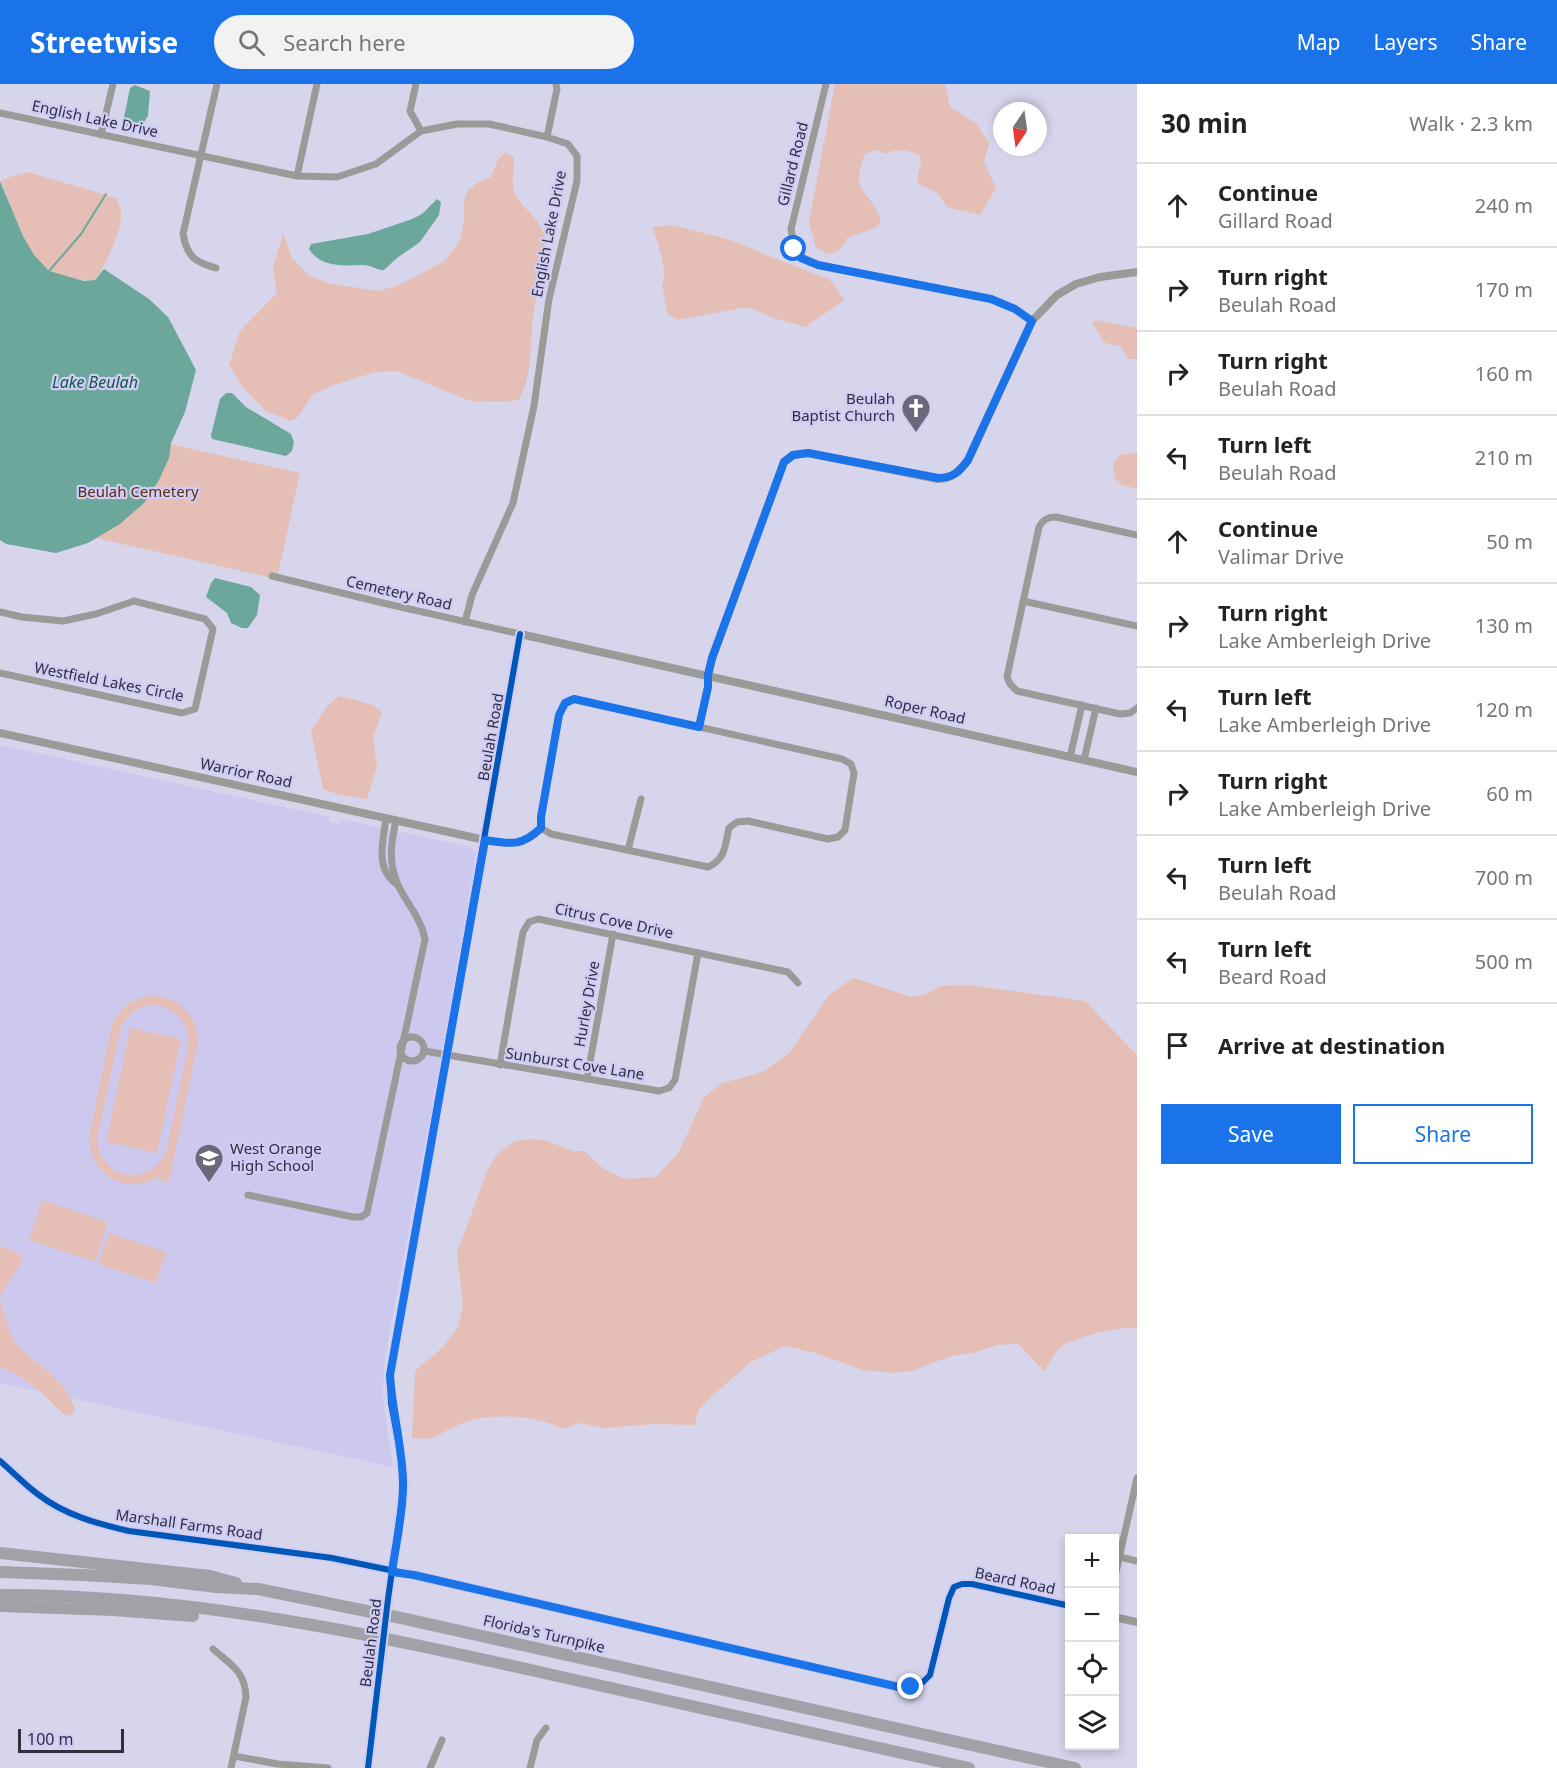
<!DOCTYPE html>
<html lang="en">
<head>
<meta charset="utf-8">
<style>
  :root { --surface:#fff; --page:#f2f2f2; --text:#222; --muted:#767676; --line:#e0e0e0; --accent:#1a73e8 }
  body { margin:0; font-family:"Noto Sans",sans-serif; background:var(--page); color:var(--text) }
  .controls { position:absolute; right:18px; bottom:18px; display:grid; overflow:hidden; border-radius:0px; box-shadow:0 3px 9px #0003 }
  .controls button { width:54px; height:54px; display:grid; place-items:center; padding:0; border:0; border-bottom:2px solid var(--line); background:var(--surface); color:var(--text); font:30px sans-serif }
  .compass { position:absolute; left:993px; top:18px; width:54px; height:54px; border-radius:50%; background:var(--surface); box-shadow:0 3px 9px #0003; rotate:193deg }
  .scale { position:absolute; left:18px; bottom:15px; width:106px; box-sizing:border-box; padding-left:6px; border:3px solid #302f3f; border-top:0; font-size:16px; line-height:21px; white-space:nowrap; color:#302f3f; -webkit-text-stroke:4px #cfccf5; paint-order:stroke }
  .stop { position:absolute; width:18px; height:18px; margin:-14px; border:4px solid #1a73e8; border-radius:50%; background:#fff }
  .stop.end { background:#1a73e8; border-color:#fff; box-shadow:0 2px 6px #0008 }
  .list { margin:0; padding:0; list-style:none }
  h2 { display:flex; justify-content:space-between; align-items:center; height:78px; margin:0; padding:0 24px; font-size:26px }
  h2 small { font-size:20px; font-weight:400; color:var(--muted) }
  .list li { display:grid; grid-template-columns:39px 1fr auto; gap:18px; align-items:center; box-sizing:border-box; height:84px; padding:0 24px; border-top:2px solid var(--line) }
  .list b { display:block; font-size:22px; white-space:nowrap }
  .list p { margin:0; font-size:20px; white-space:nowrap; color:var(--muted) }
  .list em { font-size:20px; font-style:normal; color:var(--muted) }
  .actions { display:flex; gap:12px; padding:18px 24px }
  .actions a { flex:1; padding:14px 0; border:2px solid var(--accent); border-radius:0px; text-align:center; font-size:21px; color:var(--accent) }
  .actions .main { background:var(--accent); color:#fff }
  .icon { flex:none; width:33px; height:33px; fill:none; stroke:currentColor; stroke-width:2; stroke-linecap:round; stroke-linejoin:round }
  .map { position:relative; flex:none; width:1137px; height:1684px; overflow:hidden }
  header { display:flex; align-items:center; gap:36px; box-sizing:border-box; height:84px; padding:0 30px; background:var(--accent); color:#fff }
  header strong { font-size:28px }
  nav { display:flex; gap:33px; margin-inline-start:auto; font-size:21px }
  .search { width:420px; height:54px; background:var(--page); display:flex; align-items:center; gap:15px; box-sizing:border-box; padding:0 21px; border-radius:33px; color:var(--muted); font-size:22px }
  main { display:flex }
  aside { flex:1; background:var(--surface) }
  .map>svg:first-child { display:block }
</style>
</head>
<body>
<header>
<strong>Streetwise</strong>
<div class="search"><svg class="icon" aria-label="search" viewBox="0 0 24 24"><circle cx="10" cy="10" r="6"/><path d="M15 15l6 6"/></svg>Search here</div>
<nav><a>Map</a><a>Layers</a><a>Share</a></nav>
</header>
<main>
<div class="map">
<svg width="1137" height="1684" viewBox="0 0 1137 1684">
  <rect width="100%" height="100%" fill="#d7d5ec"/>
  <!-- built -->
  <path fill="#cdc9ee" d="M0,661L330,733L329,737L340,740L341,735L471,763L476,768L443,963L384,1279L383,1314L393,1383L0,1299Z"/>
  <!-- green -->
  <g fill="#e5bfb6" fill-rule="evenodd">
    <path d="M835,0H945L950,23L976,39L989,59L984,78L996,104L980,131L947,123L937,109L919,100L917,94L921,78L920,71C909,67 896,64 886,70L875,66L865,70C848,112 872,105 881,137L877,143L847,154C843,165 839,167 828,170L816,164L809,138Z"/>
    <path d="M506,68L514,74C514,83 512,94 513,102C515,120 540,133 545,152C549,173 538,204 534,225C529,255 534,288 519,316L500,318L470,317L397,287L375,288L335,301L313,310L298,333L291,337L266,327L243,304L229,281L240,247L277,209L273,183L283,150L292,174L308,191L328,199L378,207L399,201L445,177L460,156L464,137V116L467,108L477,99L491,93L498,75Z"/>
    <path d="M28,88L116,114C117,118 120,123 121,128C123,145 105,183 95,196C84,197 58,193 49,187C27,173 11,121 1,97L12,92Z"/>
    <path d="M672,141L731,156L779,176L829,195L845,216L805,243L773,234L748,223L677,236L667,229L662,201C669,190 657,155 652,143Z"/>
    <path d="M1097,236L1137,244V275H1128L1120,262L1105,259L1092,239Z"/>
    <path d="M88,342L300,389L277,495L65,447Z"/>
    <path d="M1137,368V405L1122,401L1115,395L1113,380L1120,371Z"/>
    <path d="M339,612L373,621L382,629L373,653L377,683L367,715L339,711L323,705L311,647L327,622Z"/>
    <path d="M853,894L912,913L925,911L941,902L969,901L1085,917L1137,971V1245C1125,1240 1076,1253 1064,1261C1056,1265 1049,1280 1044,1287L1018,1260L998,1261L973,1269L952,1272L911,1287L892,1289L863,1286L815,1269L785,1262L751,1278L712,1312L698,1327L695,1341L654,1340L604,1344L580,1339L562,1345C533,1330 485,1328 456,1342C436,1351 435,1357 412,1354L415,1287L442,1264L458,1243L463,1221L457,1169L487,1087L497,1070L515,1057L529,1055L544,1056L574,1067H584L604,1085L625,1095L656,1093L679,1068L704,1013L722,999L763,988L789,969L829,911Z"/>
    <path d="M149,912C177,911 197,930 198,958L169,1098L160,1097L161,1091C129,1114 90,1092 89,1054L112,940C120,924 132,915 149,912ZM155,921C177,924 191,941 188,963L167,1064C153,1108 92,1095 98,1049L121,943C128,929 139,922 155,921Z"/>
    <path d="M130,944L181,955L157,1069L106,1058Z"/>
    <path d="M42,1116L108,1138L95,1178L29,1156Z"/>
    <path d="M109,1149L166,1168L156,1199L98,1180Z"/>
    <path d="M0,1162L15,1167L23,1173C19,1187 7,1199 0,1212Z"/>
    <path d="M0,1215C3,1227 10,1254 19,1263C41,1284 66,1295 75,1326L70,1333C60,1329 56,1322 48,1315C34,1301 18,1290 0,1283Z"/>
  </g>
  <!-- water -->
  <g fill="#6ba89b">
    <path d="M135,1L150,7L148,32L143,40L125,42L123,38L130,4Z"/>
    <path d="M0,97L23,152L34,171L49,187L84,197L95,196L104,185L149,215L168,233L196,286L185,328L171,359L169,374L159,396L145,418L120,440L88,459L56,469L6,460L0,456Z"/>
    <path d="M437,115L441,118L439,131L420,158L397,174L384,186C376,186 369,180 361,181C342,182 320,183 309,165L311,160L368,150L412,135L422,130Z"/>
    <path d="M226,309H232L246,323L291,350L294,358L292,367L286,372L212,355L211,351L220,315Z"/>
    <path d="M215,494L251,503L260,511L257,531L248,544H242L231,539L227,529L206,513L211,499Z"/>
  </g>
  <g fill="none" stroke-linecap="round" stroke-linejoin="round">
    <!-- stream -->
    <path stroke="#6ba89b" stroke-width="2" d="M49,190V187L81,150L106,110"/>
    <!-- minor -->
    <g stroke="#9a9a98" stroke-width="7">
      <path d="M416,0L410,27L421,47"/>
      <path d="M826,0L791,145C795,168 796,172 818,181L991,215L1015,225L1032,237"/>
      <path d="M0,29L297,92L337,93L376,80L421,47L457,40H489L547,53L568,60L577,72V97L549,215L534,322L513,419L472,511L465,538"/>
      <path d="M101,51L113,0"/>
      <path d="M547,53L557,5L556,0"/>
      <path d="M297,92L317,0"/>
      <path d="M216,184C194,178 187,172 183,150L217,0"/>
      <path d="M1137,451L1056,433C1047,433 1043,436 1039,443L1007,593L1010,600L1017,607L1120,630L1130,629L1137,624"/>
      <path d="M272,492L383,519L520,550"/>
      <path d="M1023,517L1137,542"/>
      <path d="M0,528L22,533L63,537L96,530L134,517L205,535L213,545L195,625L182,629L0,589"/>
      <path d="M574,615L842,675L851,680L854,689L845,746L838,753L828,755L748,737L737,738L729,744C725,761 726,775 708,783L551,750L541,744V733L559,631L565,619Z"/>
      <path d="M699,643L708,603V591"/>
      <path d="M1070,673L1082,621"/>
      <path d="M1084,676L1096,624"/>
      <path d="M386,734C383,759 374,785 398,801"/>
      <path d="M485,756C511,760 521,763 541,744"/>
      <path d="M628,766L641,715"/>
      <circle cx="412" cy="965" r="12"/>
      <path d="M424,967L659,1007L669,1004L675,996L698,869"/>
      <path d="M500,981L523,848L529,838L538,835L788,888L798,899"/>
      <path d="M587,995L613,850"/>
      <path d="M248,1111L353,1133H361L367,1129L425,855C421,834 407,820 398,801C388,779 391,759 396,736"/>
      <path d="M1120,1473L1137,1477"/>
      <path d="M1114,1497L1137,1394"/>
      <path d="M213,1565C231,1581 245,1587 246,1613L231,1684"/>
      <path d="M234,1672L278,1680L328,1684"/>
      <path d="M430,1684L442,1656"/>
      <path d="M530,1684L537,1656L546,1644"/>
    </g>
    <!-- tertiary -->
    <g stroke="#9a9a98" stroke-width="8">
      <path d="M708,591L712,575L784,378L793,371L808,369L938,395C953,394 959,388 968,376L1032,237L1057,211L1076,200L1100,193L1137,188"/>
      <path d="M0,649L485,756"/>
      <path d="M0,1377C13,1388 25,1401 39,1411C65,1431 98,1440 129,1447L332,1474L414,1491L903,1604L923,1598L930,1591L949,1514L954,1503L962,1500H972L1070,1522"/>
      <path d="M1114,1533L1137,1538"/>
      <path d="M368,1684L388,1515L404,1402L402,1378L391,1319L390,1291L520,550L1137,688"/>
    </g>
    <!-- motorway -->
    <g stroke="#a1a1a7" stroke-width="12">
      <path d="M0,1469L210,1492L236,1499"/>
      <path d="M0,1488L83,1491L151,1495L216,1503L258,1505L401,1534L1075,1684"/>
      <path d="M0,1511C187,1510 371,1550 553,1591C692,1622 830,1653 969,1684"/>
      <path d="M0,1522L113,1526L193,1532"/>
    </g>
    <!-- cycleway casing -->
    <g stroke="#cfccf5" stroke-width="10">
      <g id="cycleway">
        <path d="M0,1377C13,1388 25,1401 39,1411C65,1431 98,1440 129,1447L332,1474L414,1491L903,1604L923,1598L930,1591L949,1514L954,1503L962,1500H972L1070,1522"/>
        <path d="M368,1684L388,1515L404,1402L402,1378L391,1319L390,1291L520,550"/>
      </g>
    </g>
    <!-- cycleway -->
    <use href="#cycleway" stroke="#0057b8" stroke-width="6"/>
  </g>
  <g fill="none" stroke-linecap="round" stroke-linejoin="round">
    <!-- route -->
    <path stroke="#1a73e8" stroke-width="8" d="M794,165L801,174L818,181L991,215L1015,225L1032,237L968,376C959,388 953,394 938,394L808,369L793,371L784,378L712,574L708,591V603L699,643L574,615L565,619L559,631L541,733V744C521,763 511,760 485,756L390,1291C392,1328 403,1364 403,1401C403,1430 396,1459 392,1488L414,1491L903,1604L911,1603"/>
  </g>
  <!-- icons -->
  <defs>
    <g id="church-pin" transform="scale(1.5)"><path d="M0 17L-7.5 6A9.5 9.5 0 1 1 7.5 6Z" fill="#6a697c" stroke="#cfccf5"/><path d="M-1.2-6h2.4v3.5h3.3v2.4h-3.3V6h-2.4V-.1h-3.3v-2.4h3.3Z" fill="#fff"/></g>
    <g id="school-pin" transform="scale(1.5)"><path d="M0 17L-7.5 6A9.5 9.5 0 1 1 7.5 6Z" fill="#6a697c" stroke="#cfccf5"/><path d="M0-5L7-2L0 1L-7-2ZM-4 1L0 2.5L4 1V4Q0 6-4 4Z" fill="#fff"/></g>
  </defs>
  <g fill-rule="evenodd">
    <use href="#church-pin" x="916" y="324"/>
    <use href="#school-pin" x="209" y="1074"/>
  </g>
  <g text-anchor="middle" stroke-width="4.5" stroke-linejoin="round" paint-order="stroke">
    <!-- street labels -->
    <g font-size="15" fill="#302f3f" stroke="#cfccf5">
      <text transform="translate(95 35) rotate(12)" y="5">English Lake Drive</text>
      <text transform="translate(793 80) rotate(-76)" y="5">Gillard Road</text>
      <text transform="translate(549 150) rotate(-79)" y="5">English Lake Drive</text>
      <text transform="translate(399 509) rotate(13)" y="5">Cemetery Road</text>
      <text transform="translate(109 598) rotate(11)" y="5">Westfield Lakes Circle</text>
      <text transform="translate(925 626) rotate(13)" y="5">Roper Road</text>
      <text transform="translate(491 653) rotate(-80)" y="5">Beulah Road</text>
      <text transform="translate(246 689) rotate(12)" y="5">Warrior Road</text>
      <text transform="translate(614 837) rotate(12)" y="5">Citrus Cove Drive</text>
      <text transform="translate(587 920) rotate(-80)" y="5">Hurley Drive</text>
      <text transform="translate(575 980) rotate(9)" y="5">Sunburst Cove Lane</text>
      <text transform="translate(189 1441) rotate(8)" y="5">Marshall Farms Road</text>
      <text transform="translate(1015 1497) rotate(12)" y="5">Beard Road</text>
      <text transform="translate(544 1550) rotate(13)" y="5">Florida's Turnpike</text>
      <text transform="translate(371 1559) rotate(-83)" y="5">Beulah Road</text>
    </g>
    <!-- poi labels -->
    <g font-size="15" fill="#302f3f" stroke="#cfccf5" text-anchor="end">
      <text x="895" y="320">Beulah<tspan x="895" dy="17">Baptist Church</tspan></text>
      <text x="230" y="1070" text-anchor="start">West Orange<tspan x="230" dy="17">High School</tspan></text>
    </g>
    <!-- park labels -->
    <g font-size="15" fill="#5b2e14" stroke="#cfccf5">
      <text x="138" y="413">Beulah Cemetery</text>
    </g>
    <!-- water labels -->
    <g font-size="16" font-style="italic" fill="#125844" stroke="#cfccf5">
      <text x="95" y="304">Lake Beulah</text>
    </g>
  </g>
</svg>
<div class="controls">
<button>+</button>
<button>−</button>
<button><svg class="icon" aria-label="locate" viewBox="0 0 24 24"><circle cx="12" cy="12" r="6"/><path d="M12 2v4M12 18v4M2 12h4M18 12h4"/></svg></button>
<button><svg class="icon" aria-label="layers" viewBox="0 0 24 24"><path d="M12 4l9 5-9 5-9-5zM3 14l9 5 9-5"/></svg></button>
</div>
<svg class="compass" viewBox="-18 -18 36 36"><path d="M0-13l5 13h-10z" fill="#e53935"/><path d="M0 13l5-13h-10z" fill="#767676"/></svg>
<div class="scale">100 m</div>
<div class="stop" style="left:794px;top:165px"></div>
<div class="stop end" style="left:911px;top:1603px"></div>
</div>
<aside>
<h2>30 min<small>Walk · 2.3 km</small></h2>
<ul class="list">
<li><svg class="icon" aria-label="ahead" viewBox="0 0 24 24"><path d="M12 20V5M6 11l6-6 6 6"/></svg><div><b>Continue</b><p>Gillard Road</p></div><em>240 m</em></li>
<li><svg class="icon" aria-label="right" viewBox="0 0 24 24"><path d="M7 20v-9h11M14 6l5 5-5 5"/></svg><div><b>Turn right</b><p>Beulah Road</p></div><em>170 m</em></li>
<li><svg class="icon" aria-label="right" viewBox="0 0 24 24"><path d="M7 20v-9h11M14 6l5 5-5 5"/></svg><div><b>Turn right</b><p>Beulah Road</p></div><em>160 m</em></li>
<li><svg class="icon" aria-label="left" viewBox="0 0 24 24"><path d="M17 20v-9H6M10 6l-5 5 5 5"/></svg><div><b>Turn left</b><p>Beulah Road</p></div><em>210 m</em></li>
<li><svg class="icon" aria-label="ahead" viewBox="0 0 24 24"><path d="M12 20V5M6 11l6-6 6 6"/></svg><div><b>Continue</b><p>Valimar Drive</p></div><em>50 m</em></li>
<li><svg class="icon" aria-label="right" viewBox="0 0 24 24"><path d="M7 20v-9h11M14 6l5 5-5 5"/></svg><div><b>Turn right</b><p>Lake Amberleigh Drive</p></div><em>130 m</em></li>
<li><svg class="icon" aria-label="left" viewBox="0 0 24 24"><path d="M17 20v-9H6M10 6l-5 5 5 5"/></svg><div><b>Turn left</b><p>Lake Amberleigh Drive</p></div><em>120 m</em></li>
<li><svg class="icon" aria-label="right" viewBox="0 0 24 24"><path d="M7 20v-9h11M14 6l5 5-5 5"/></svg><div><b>Turn right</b><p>Lake Amberleigh Drive</p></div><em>60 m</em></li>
<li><svg class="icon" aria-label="left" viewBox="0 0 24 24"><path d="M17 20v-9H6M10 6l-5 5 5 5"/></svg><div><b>Turn left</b><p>Beulah Road</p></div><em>700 m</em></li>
<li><svg class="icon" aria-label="left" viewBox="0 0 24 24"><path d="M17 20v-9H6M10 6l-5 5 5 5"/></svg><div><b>Turn left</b><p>Beard Road</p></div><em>500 m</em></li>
<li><svg class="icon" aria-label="arrive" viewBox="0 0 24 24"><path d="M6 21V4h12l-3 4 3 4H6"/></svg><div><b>Arrive at destination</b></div></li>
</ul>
<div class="actions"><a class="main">Save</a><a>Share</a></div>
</aside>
</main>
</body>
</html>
